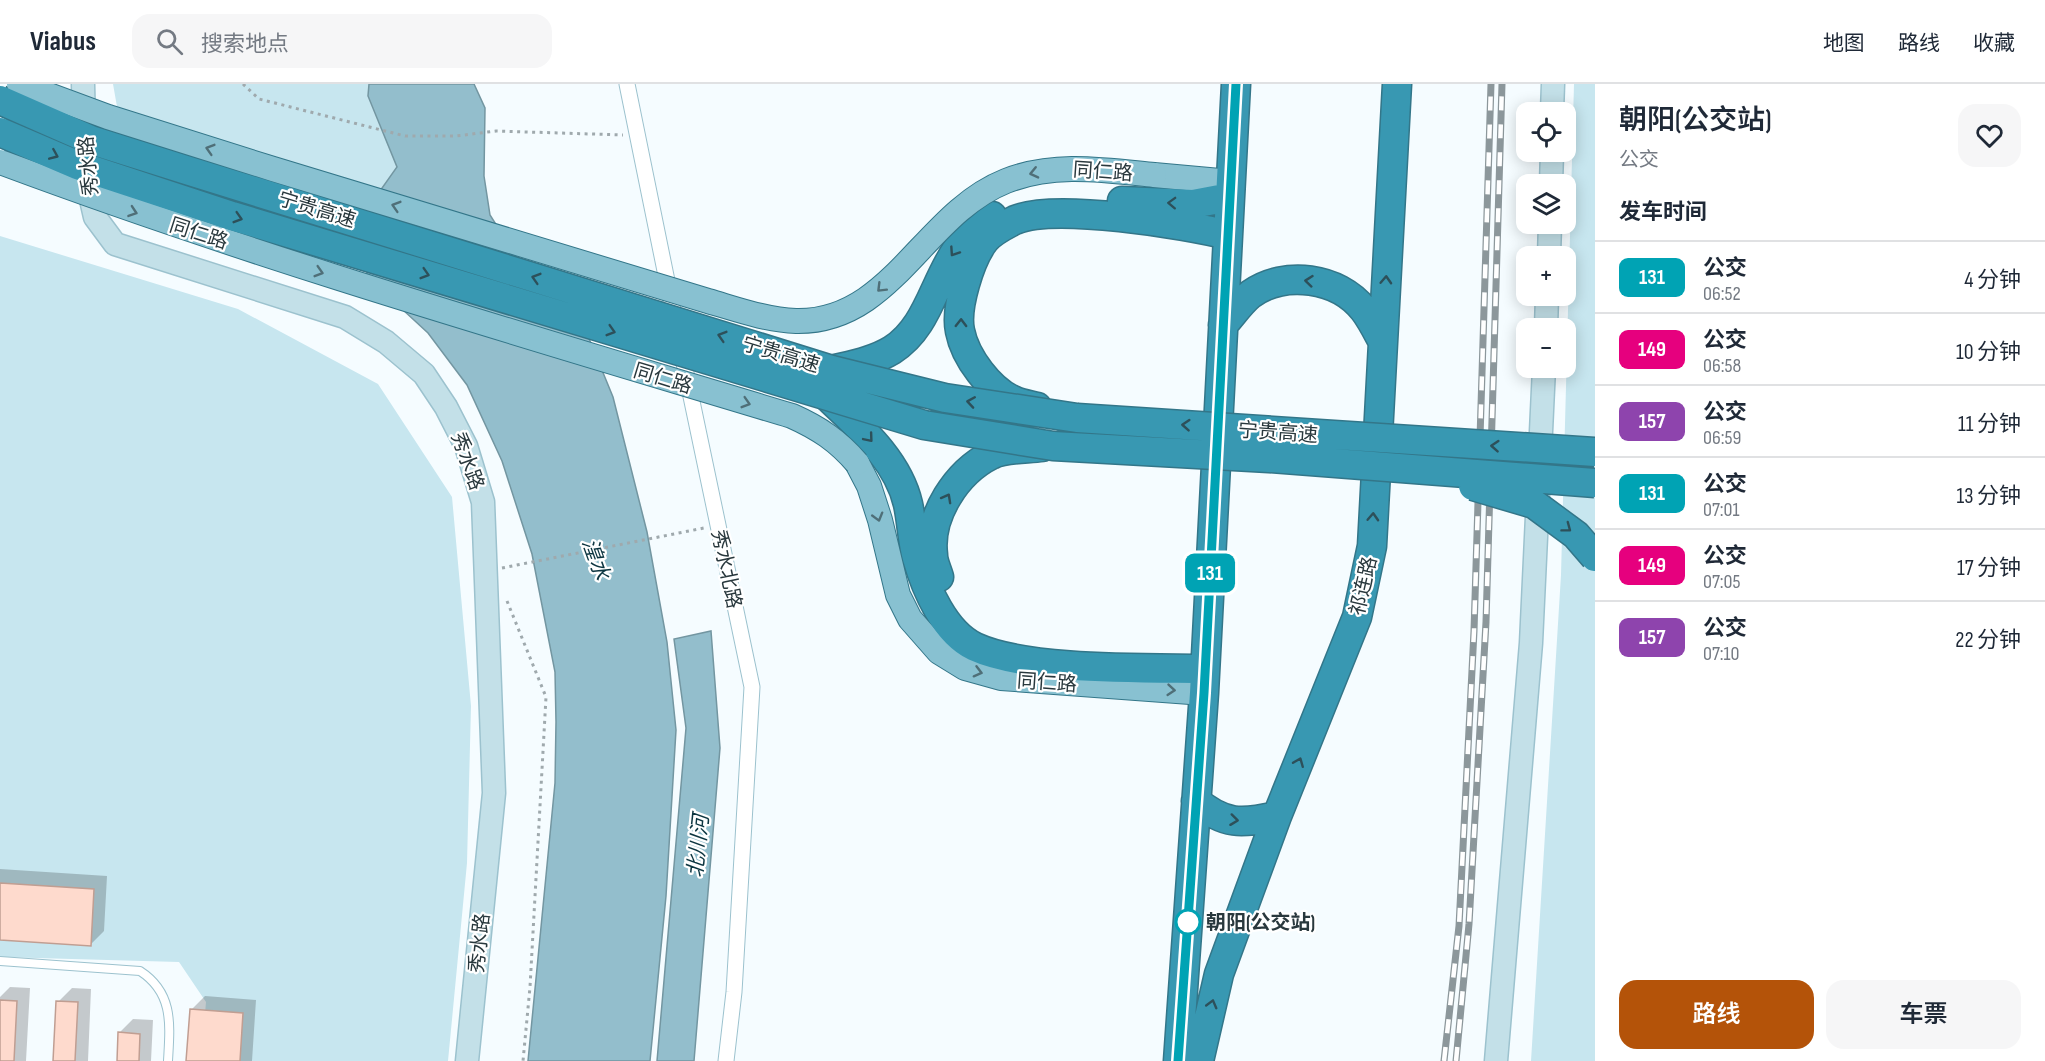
<!DOCTYPE html>
<html lang="zh">
<head>
<meta charset="utf-8">
<style>
	body { margin:0; font-family:"Sofia Sans Condensed","Noto Sans SC",sans-serif; background:#f6f6f7; color:#1f2937; height:100vh; display:flex; flex-direction:column; font-size:22px; white-space:nowrap }
	* { box-sizing:border-box; margin:0 }
	p { font-size:20px; color:#747a83 }
	.icon { flex:none; width:33px; height:33px; fill:none; stroke:currentColor; stroke-width:2; stroke-linecap:round; stroke-linejoin:round }
	.map { position:relative; flex:1; overflow:hidden }
	.panel { display:flex; flex-direction:column; background:#fff; width:450px }
	.panel>* { flex:none }
	.badge { padding:0 12px; border-radius:9px; font-size:21px; line-height:39px }
	.buttons { position:absolute; left:1516px; top:18px; display:grid; gap:12px }
	.buttons a { display:grid; place-items:center; width:60px; height:60px; border-radius:12px; background:#fff; box-shadow:0 3px 15px #0003; font-size:30px }
	.map>.badge { position:absolute; translate:-50% -50%; box-shadow:0 0 0 3px #fff }
	h2 { padding:0 24px; font-size:22px; line-height:54px }
	.round { display:grid; place-items:center; flex:none; width:63px; height:63px; border-radius:18px; background:#f6f6f7 }
	.head { display:flex; align-items:center; justify-content:space-between; height:102px; padding:0 24px }
	h1 { font-size:28px; font-weight:600; line-height:45px }
	.primary-button { display:flex; gap:12px; margin-top:auto; padding:12px 24px }
	.primary-button a { flex:1; height:69px; border-radius:18px; background:#b45309; color:#fff; font-size:24px; font-weight:600; line-height:69px; text-align:center }
	.primary-button a+a { background:#f6f6f7; color:#1f2937 }
	ul { padding:0; list-style:none }
	li { display:flex; align-items:center; gap:18px; height:72px; padding:0 24px; border-top:2px solid #e0e1e3 }
	li div { flex:1 }
	li b { display:block; font-size:22px }
	li em { font-style:normal }
	li .badge { min-width:66px; font-weight:700; text-align:center }
	header { display:flex; align-items:center; gap:36px; box-sizing:border-box; height:84px; padding:0 30px; background:#fff; border-bottom:2px solid #e0e1e3 }
	header strong { font-size:28px }
	nav { display:flex; gap:33px; margin-inline-start:auto; font-size:21px }
	.search { width:420px; height:54px; background:#f6f6f7; display:flex; align-items:center; gap:15px; box-sizing:border-box; padding:0 21px; border-radius:18px; color:#747a83; font-size:22px }
	main { display:flex; flex:1; min-height:0 }
	.map>svg:first-child { display:block }
	.green { fill:#c7e6ef }
	.water { fill:#93becc; stroke:#7396a1; stroke-width:1.5 }
	.shadow { fill:#0003 }
	.building { fill:#fedacd; stroke:#c09e92; stroke-width:1.5 }
	.lines { fill:none; stroke-linecap:round; stroke-linejoin:round }
	.lane-casing { stroke:#9cc2ce; stroke-width:10 }
	.street-casing { stroke:#9cc2ce; stroke-width:17 }
	.secondary-casing { stroke:#9cc2ce; stroke-width:25 }
	.primary-casing { stroke:#337689; stroke-width:26 }
	.highway-casing { stroke:#337689; stroke-width:31 }
	.path { stroke:#9fa9ad; stroke-width:3; stroke-dasharray:3 4.5; stroke-linecap:butt }
	.lane { stroke:#fff; stroke-width:8 }
	.street { stroke:#fff; stroke-width:15 }
	.secondary { stroke:#c3e0e8; stroke-width:22 }
	.primary { stroke:#88c1d1; stroke-width:24 }
	.highway { stroke:#3898b2; stroke-width:28 }
	.rail-casing { stroke:#8c979b; stroke-width:7 }
	.rail { stroke:#fff; stroke-width:4.5; stroke-dasharray:14; stroke-linecap:butt }
	.primary-bridge-casing { stroke:#337689; stroke-width:26; stroke-linecap:butt }
	.highway-bridge-casing { stroke:#337689; stroke-width:31; stroke-linecap:butt }
	.primary-bridge { stroke:#88c1d1; stroke-width:24 }
	.highway-bridge { stroke:#3898b2; stroke-width:28 }
	.oneway { stroke:#4f6f78 }
	.oneway2 { stroke:#2d505a }
	.line-casing { stroke:#fff; stroke-width:14 }
	.line { stroke:#00a3b4; stroke-width:9 }
	.stop-dot { fill:#fff; stroke:#00a3b4; stroke-width:3 }
	.labels { text-anchor:middle; stroke-width:4.5; stroke-linejoin:round; paint-order:stroke }
	.street-label { font-size:20px; fill:#29383d; stroke:#fff }
	.stop-label { font-size:20px; font-weight:bold; fill:#29383d; stroke:#fff; text-anchor:start }
	.water-label { font-size:21px; font-style:italic; fill:#0c3540; stroke:#fff }
</style>
</head>
<body>
<header>
<strong>Viabus</strong>
<div class="search"><svg class="icon" aria-label="search" viewBox="0 0 24 24"><circle cx="10" cy="10" r="6"/><path d="M15 15l6 6"/></svg>搜索地点</div>
<nav><a>地图</a><a>路线</a><a>收藏</a></nav>
</header>
<main>
<div class="map">
<svg width="1595" height="977" viewBox="0 0 1595 977">
	<rect width="100%" height="100%" fill="#f5fcff"/>
	<!-- green -->
	<path class="green" d="M 113,0 L 369,0 L 368,12 L 397,83 L 375,114 L 373,130 L 122,51 Z
		M 1574,0 L 1595,0 L 1595,977 L 1531,977 L 1561,491 Z
		M 0,152 L 238,225 L 378,300 L 452,413 L 471,622 L 467,779 L 448,977 L 201,977 L 206,918 L 179,878 L 0,873 Z"/>
	<!-- water -->
	<path class="water" d="M 369,0 L 474,0 L 485,24 L 484,92 L 490,131 L 516,172 L 572,222 L 581,235 L 613,313 L 647,448 L 667,558 L 676,646 L 666,812 L 650,977 L 528,977 L 555,699 L 556,638 L 555,588 L 532,470 L 502,377 L 467,301 L 428,249 L 402,225 L 366,199 L 375,114 L 397,83 L 368,12 Z
		M 711,547 L 720,664 L 694,977 L 657,977 L 686,644 L 674,555 Z"/>
	<!-- shadow -->
	<path class="shadow" d="M 0,785 L 107,792 L 104,847 L 90,861 L 0,855 Z
		M 10,903 L 30,904 L 26,977 L 0,977 L 0,913 Z
		M 72,904 L 91,905 L 88,977 L 55,977 L 58,918 Z
		M 205,912 L 256,916 L 252,977 L 188,977 L 191,926 Z
		M 133,935 L 153,936 L 151,977 L 118,977 L 119,949 Z"/>
	<!-- building -->
	<path class="building" d="M 0,799 L 94,805 L 91,862 L 0,856 Z
		M 0,916 L 17,917 L 14,977 L 0,977 Z
		M 56,917 L 78,918 L 75,977 L 53,977 Z
		M 190,925 L 243,929 L 240,977 L 186,977 Z
		M 118,948 L 140,950 L 139,977 L 117,977 Z"/>
	<g class="lines">
		<defs>
			<path id="lane" d="M 0,877 L 140,887 C 174,909 170,941 168,977"/>
			<path id="street" d="M 627,0 L 676,241
				M 681,265 L 752,603 L 734,908 L 726,977"/>
			<path id="secondary" d="M 83,0 L 84,40
				M 1552,28 L 1553,0
				M 86,94 L 95,133 L 115,160 L 345,233 L 386,258 L 424,290 L 446,323 L 466,362 L 483,418 L 494,709 L 467,977
				M 1551,100 L 1552,68
				M 1549,172 L 1550,140
				M 1546,244 L 1547,212
				M 1496,977 L 1531,559 L 1544,284"/>
			<path id="primary" d="M 1154,91 L 1231,98
				M 857,379 L 869,402 L 880,436 L 898,511 L 910,535 L 939,568 L 965,584 L 1001,594 L 1204,609"/>
			<path id="highway" d="M 1122,117 L 1193,120 L 1230,113
				M 1223,241 C 1232,231 1241,218 1251,210 C 1285,186 1338,193 1364,226 C 1371,235 1377,247 1383,258
				M 832,286 C 852,281 874,277 892,266 C 940,236 934,165 992,132
				M 828,313 C 859,343 898,376 908,420 C 912,438 912,457 917,474 C 926,505 944,548 975,563 C 1027,587 1146,584 1205,585
				M 1037,323 C 1030,321 1022,320 1015,317 C 990,307 965,273 960,247 C 955,224 970,175 985,156 C 991,149 1007,140 1015,136 C 1054,119 1185,140 1228,151
				M 939,493 C 937,486 933,478 933,471 C 928,431 957,388 991,371 C 1004,364 1027,365 1042,363
				M 1196,717 C 1224,741 1242,740 1277,732
				M 1178,977 L 1204,609 L 1236,0
				M 1199,977 L 1219,890 L 1277,732 L 1357,533 L 1372,462 L 1397,0"/>
		</defs>
		<!-- lane casing -->
		<use href="#lane" class="lane-casing"/>
		<!-- street casing -->
		<use href="#street" class="street-casing"/>
		<!-- secondary casing -->
		<use href="#secondary" class="secondary-casing"/>
		<!-- primary casing -->
		<use href="#primary" class="primary-casing"/>
		<!-- highway casing -->
		<use href="#highway" class="highway-casing"/>
		<!-- path -->
		<path class="path" d="M 243,0 L 259,15 L 405,52 L 456,52 L 496,47 L 623,51
			M 502,484 L 704,444
			M 507,517 L 546,613 L 530,903 L 523,977"/>
		<!-- lane -->
		<use href="#lane" class="lane"/>
		<!-- street -->
		<use href="#street" class="street"/>
		<!-- secondary -->
		<use href="#secondary" class="secondary"/>
		<!-- primary -->
		<use href="#primary" class="primary"/>
		<!-- highway -->
		<use href="#highway" class="highway"/>
		<defs>
			<path id="rail" d="M 1444,977 L 1459,842 L 1474,547 L 1491,0
				M 1456,977 L 1469,840 L 1486,538 L 1502,0"/>
		</defs>
		<!-- rail casing -->
		<use href="#rail" class="rail-casing"/>
		<!-- rail -->
		<use href="#rail" class="rail"/>
		<defs>
			<path id="primary-bridge" d="M 19,0 L 108,33 L 273,85 L 708,217 C 736,225 766,236 796,237 C 892,239 923,130 1006,97 C 1054,78 1104,86 1154,91
				M 0,78 C 260,175 527,252 792,332 C 819,344 838,357 857,379"/>
			<path id="highway-bridge" d="M 0,16 L 91,56 L 183,85 L 832,286 L 945,314 L 1077,334 L 1595,368
				M 0,48 L 77,81 L 232,132 L 924,341 L 1053,362 L 1269,374 L 1595,399
				M 1473,402 L 1534,420 L 1576,451 L 1595,473"/>
		</defs>
		<!-- primary-bridge casing -->
		<use href="#primary-bridge" class="primary-bridge-casing"/>
		<!-- highway-bridge casing -->
		<use href="#highway-bridge" class="highway-bridge-casing"/>
		<!-- primary-bridge -->
		<use href="#primary-bridge" class="primary-bridge"/>
		<!-- highway-bridge -->
		<use href="#highway-bridge" class="highway-bridge"/>
	</g>
	<!-- one-way arrows -->
	<defs><path id="oneway-chevron" d="M-2-3.5L2.5 0L-2 3.5" fill="none" stroke-width="1.6" stroke-linecap="round" stroke-linejoin="round" transform="scale(1.5)"/></defs>
	<g class="oneway">
		<use href="#oneway-chevron" transform="translate(210 65) rotate(-163)"/>
		<use href="#oneway-chevron" transform="translate(1034 89) rotate(167)"/>
		<use href="#oneway-chevron" transform="translate(396 122) rotate(-163)"/>
		<use href="#oneway-chevron" transform="translate(133 128) rotate(19)"/>
		<use href="#oneway-chevron" transform="translate(319 188) rotate(17)"/>
		<use href="#oneway-chevron" transform="translate(881 204) rotate(135)"/>
		<use href="#oneway-chevron" transform="translate(746 319) rotate(17)"/>
		<use href="#oneway-chevron" transform="translate(878 433) rotate(74)"/>
		<use href="#oneway-chevron" transform="translate(978 588) rotate(15)"/>
		<use href="#oneway-chevron" transform="translate(1171 606) rotate(5)"/>
	</g>
	<g class="oneway2">
		<use href="#oneway-chevron" transform="translate(54 71) rotate(23)"/>
		<use href="#oneway-chevron" transform="translate(1172 119) rotate(-178)"/>
		<use href="#oneway-chevron" transform="translate(238 134) rotate(17)"/>
		<use href="#oneway-chevron" transform="translate(954 168) rotate(124)"/>
		<use href="#oneway-chevron" transform="translate(425 190) rotate(17)"/>
		<use href="#oneway-chevron" transform="translate(536 194) rotate(-163)"/>
		<use href="#oneway-chevron" transform="translate(1386 196) rotate(-87)"/>
		<use href="#oneway-chevron" transform="translate(1309 197) rotate(-174)"/>
		<use href="#oneway-chevron" transform="translate(961 239) rotate(-89)"/>
		<use href="#oneway-chevron" transform="translate(611 247) rotate(17)"/>
		<use href="#oneway-chevron" transform="translate(722 252) rotate(-163)"/>
		<use href="#oneway-chevron" transform="translate(971 318) rotate(-171)"/>
		<use href="#oneway-chevron" transform="translate(1186 341) rotate(-176)"/>
		<use href="#oneway-chevron" transform="translate(869 354) rotate(50)"/>
		<use href="#oneway-chevron" transform="translate(1495 362) rotate(-176)"/>
		<use href="#oneway-chevron" transform="translate(947 414) rotate(-61)"/>
		<use href="#oneway-chevron" transform="translate(1373 433) rotate(-87)"/>
		<use href="#oneway-chevron" transform="translate(1567 444) rotate(37)"/>
		<use href="#oneway-chevron" transform="translate(1299 678) rotate(-68)"/>
		<use href="#oneway-chevron" transform="translate(1234 736) rotate(7)"/>
		<use href="#oneway-chevron" transform="translate(1212 920) rotate(-75)"/>
	</g>
	<g class="lines">
		<defs>
			<path id="line" d="M 1178,977 L 1204,609 L 1236,0"/>
		</defs>
		<!-- line casing -->
		<use href="#line" class="line-casing"/>
		<!-- line -->
		<use href="#line" class="line"/>
	</g>
	<!-- markers -->
	<circle class="stop-dot" cx="1188" cy="838" r="12"/>
	<g class="labels">
		<!-- street labels -->
		<g class="street-label">
			<text transform="translate(88 82) rotate(-95)" y="7">秀水路</text>
			<text transform="translate(1103 87) rotate(4)" y="7">同仁路</text>
			<text transform="translate(317 125) rotate(17)" y="7">宁贵高速</text>
			<text transform="translate(199 149) rotate(18)" y="7">同仁路</text>
			<text transform="translate(781 270) rotate(17)" y="7">宁贵高速</text>
			<text transform="translate(663 294) rotate(17)" y="7">同仁路</text>
			<text transform="translate(1278 348) rotate(4)" y="7">宁贵高速</text>
			<text transform="translate(468 377) rotate(70)" y="7">秀水路</text>
			<text transform="translate(727 485) rotate(78)" y="7">秀水北路</text>
			<text transform="translate(1363 502) rotate(-77)" y="7">祁连路</text>
			<text transform="translate(1047 598) rotate(4)" y="7">同仁路</text>
			<text transform="translate(479 859) rotate(-84)" y="7">秀水路</text>
		</g>
		<!-- stop labels -->
		<g class="stop-label">
			<text x="1206" y="845">朝阳(公交站)</text>
		</g>
		<!-- water labels -->
		<g class="water-label">
			<text transform="translate(596 475) rotate(70)" y="7">湟水</text>
			<text transform="translate(698 762) rotate(-84)" y="7">北川河</text>
		</g>
	</g>
</svg>
<div class="buttons">
<a><svg class="icon" aria-label="locate" viewBox="0 0 24 24"><circle cx="12" cy="12" r="6"/><path d="M12 2v4M12 18v4M2 12h4M18 12h4"/></svg></a>
<a><svg class="icon" aria-label="layers" viewBox="0 0 24 24"><path d="M12 4l9 5-9 5-9-5zM3 14l9 5 9-5"/></svg></a>
<a>+</a>
<a>−</a>
</div>
<b class="badge" style="left:1210px;top:489px;background:#00a3b4;color:#fff">131</b>
</div>
<section class="panel">
<div class="head"><div><h1>朝阳(公交站)</h1><p>公交</p></div><a class="round"><svg class="icon" aria-label="heart" viewBox="0 0 24 24"><path d="M12 20l-8-8c-3-5 5-10 8-4 3-6 11-1 8 4z"/></svg></a></div>
<h2>发车时间</h2>
<ul>
<li><span class="badge" style="background:#00a3b4;color:#fff">131</span><div><b>公交</b><p>06:52</p></div><em>4 分钟</em></li>
<li><span class="badge" style="background:#e6007e;color:#fff">149</span><div><b>公交</b><p>06:58</p></div><em>10 分钟</em></li>
<li><span class="badge" style="background:#8e44ad;color:#fff">157</span><div><b>公交</b><p>06:59</p></div><em>11 分钟</em></li>
<li><span class="badge" style="background:#00a3b4;color:#fff">131</span><div><b>公交</b><p>07:01</p></div><em>13 分钟</em></li>
<li><span class="badge" style="background:#e6007e;color:#fff">149</span><div><b>公交</b><p>07:05</p></div><em>17 分钟</em></li>
<li><span class="badge" style="background:#8e44ad;color:#fff">157</span><div><b>公交</b><p>07:10</p></div><em>22 分钟</em></li>
</ul>
<div class="primary-button"><a>路线</a><a>车票</a></div>
</section>
</main>
</body>
</html>
